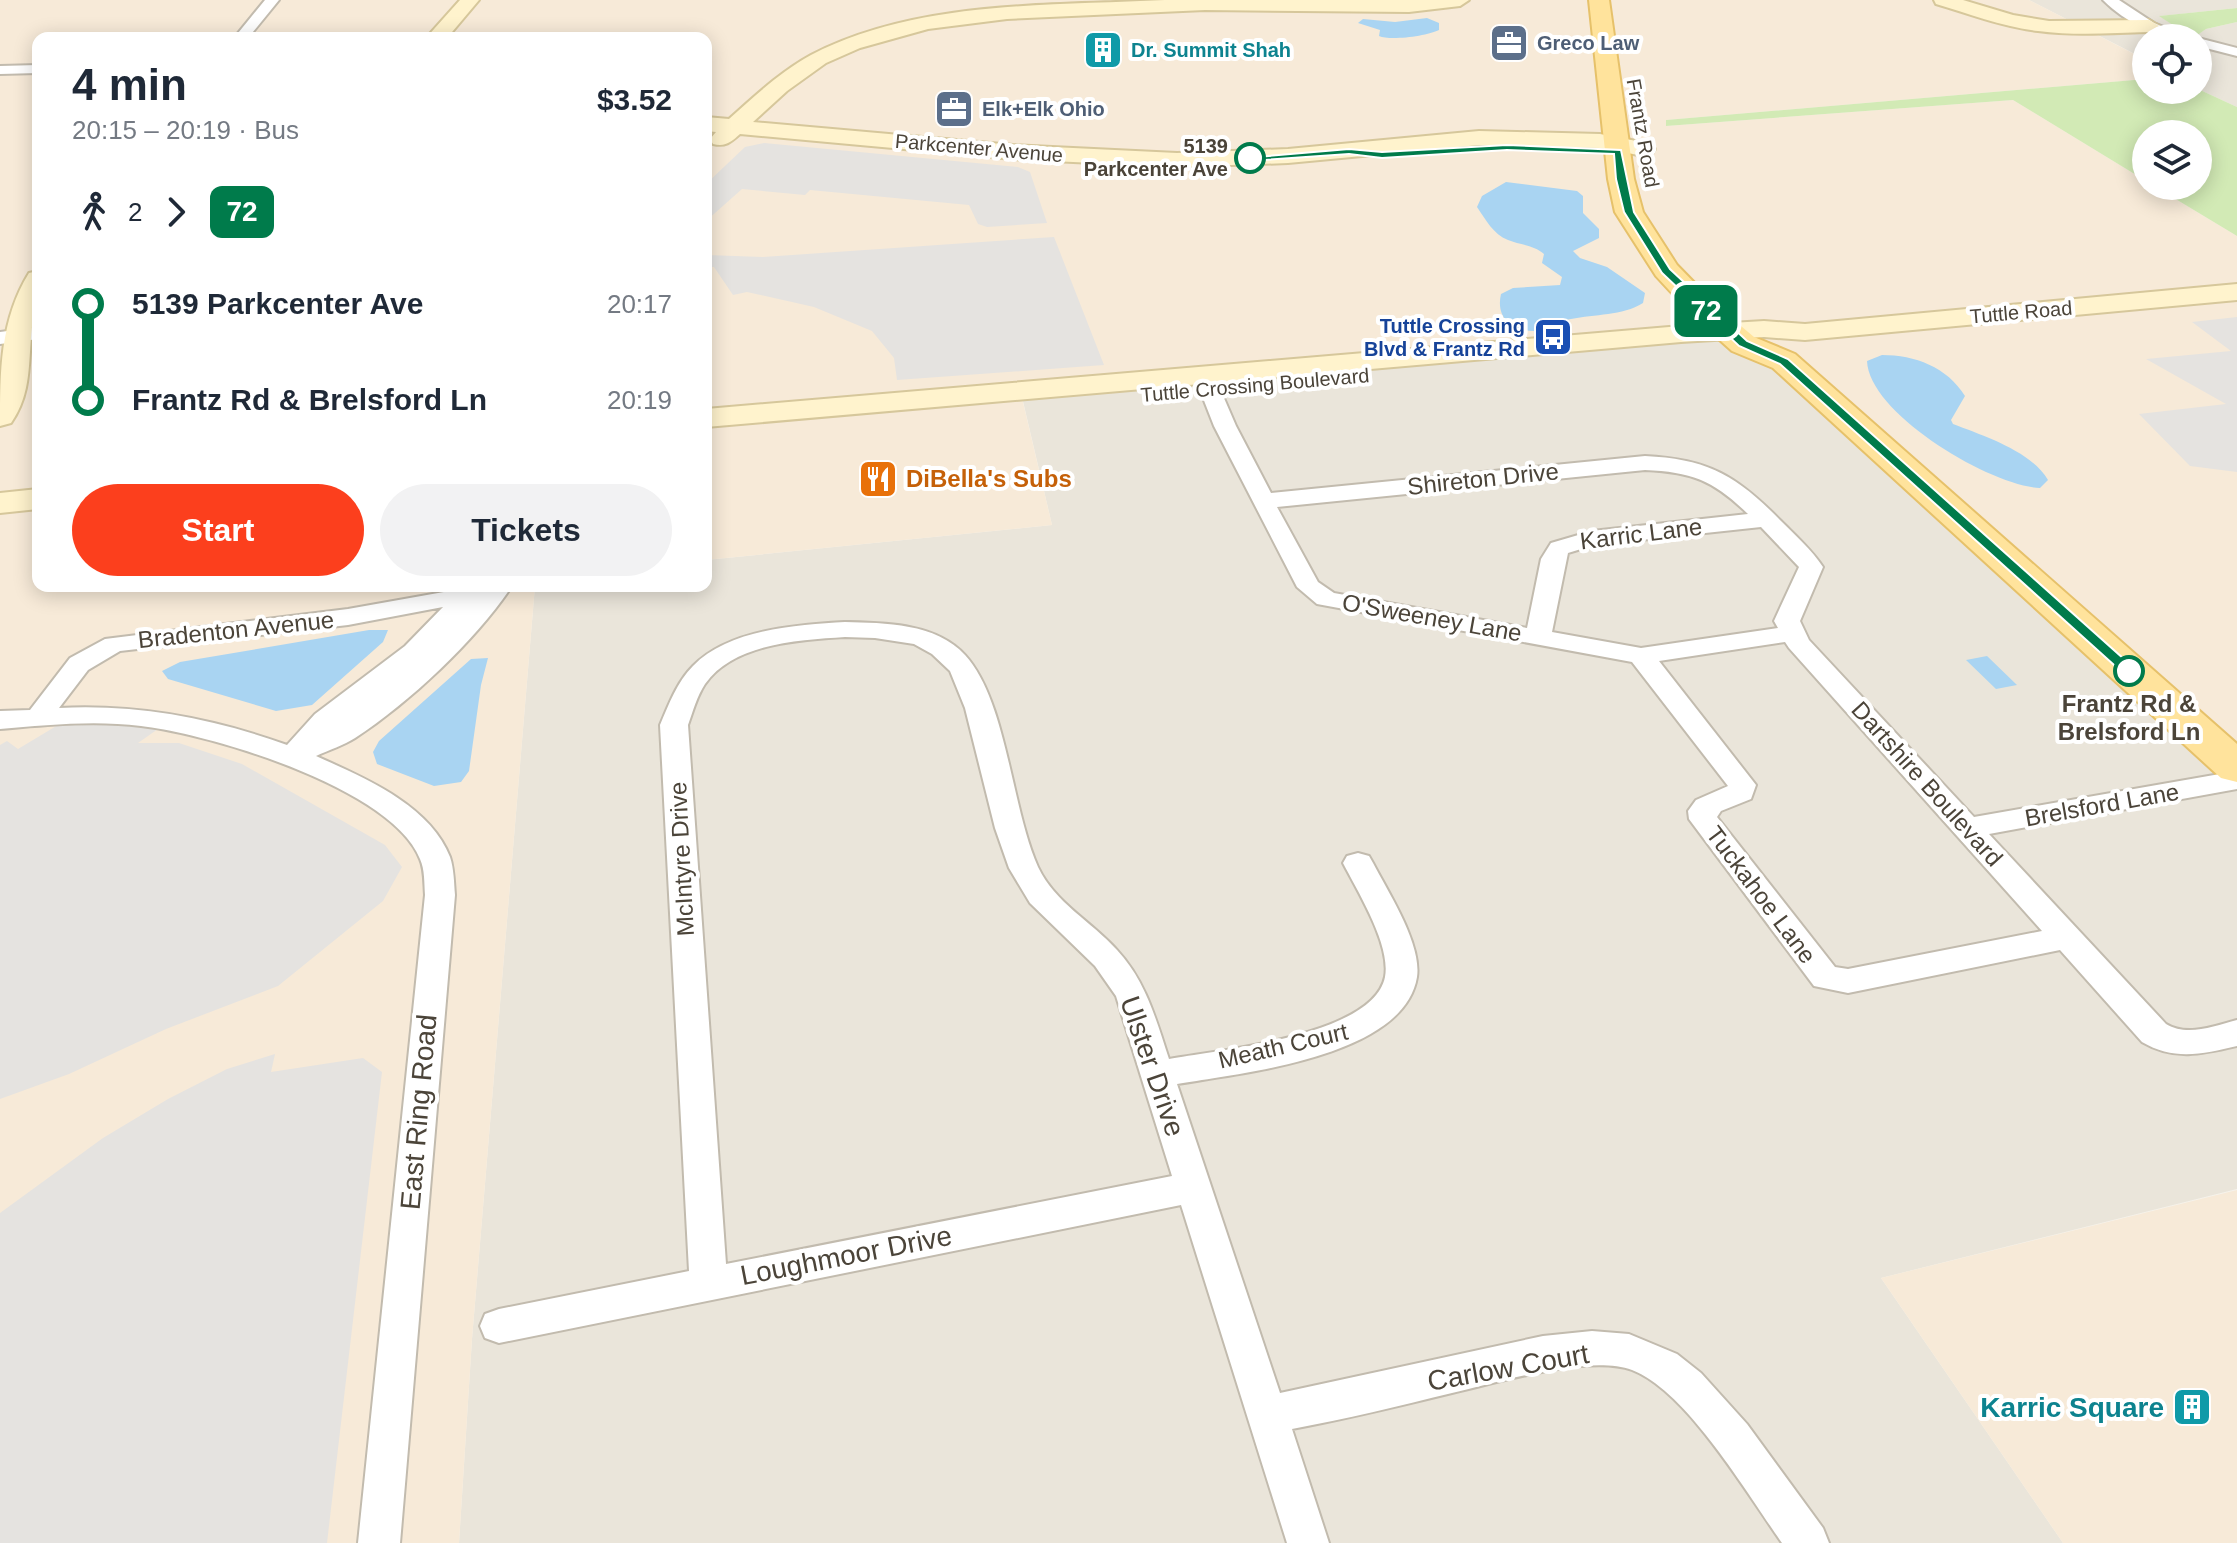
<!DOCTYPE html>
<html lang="en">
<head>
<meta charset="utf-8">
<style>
	body { margin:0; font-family:Helvetica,sans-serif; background:#f2f2f3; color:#1f2937; height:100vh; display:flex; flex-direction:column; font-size:30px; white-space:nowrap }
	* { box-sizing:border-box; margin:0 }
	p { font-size:26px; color:#747a83 }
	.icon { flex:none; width:44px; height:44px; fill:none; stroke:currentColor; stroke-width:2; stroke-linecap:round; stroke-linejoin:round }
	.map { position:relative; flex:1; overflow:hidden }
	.drawer { position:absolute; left:32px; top:32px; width:680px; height:560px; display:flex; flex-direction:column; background:#fff; border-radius:16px; box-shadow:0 4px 20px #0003 }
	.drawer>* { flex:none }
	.badge { padding:0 16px; border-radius:12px; font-size:28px; line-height:52px }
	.tools { position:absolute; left:2132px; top:24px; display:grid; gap:16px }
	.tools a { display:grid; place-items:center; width:80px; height:80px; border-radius:50%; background:#fff; box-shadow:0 4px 20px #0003; font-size:40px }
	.map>.badge { position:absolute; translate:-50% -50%; box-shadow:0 0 0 4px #fff }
	.legs { display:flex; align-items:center; gap:12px; height:88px; padding:0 40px; font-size:26px }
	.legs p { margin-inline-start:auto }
	.headline { display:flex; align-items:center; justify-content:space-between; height:136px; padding:0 40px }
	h1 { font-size:44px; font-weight:700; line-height:60px }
	.button { display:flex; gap:16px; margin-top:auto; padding:16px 40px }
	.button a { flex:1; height:92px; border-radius:48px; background:#fc3f1d; color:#fff; font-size:32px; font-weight:700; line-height:92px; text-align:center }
	.button a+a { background:#f2f2f3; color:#1f2937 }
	ul { padding:0 40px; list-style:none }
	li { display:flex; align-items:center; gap:28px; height:96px; font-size:30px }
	li i { display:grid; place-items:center; width:12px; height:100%; margin:0 10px; background:currentColor }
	li i::after { content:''; width:20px; height:20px; margin:-10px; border:6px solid; border-radius:50%; background:#fff }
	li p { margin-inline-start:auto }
	li:first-child i { background:linear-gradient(#0000 50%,currentColor 0) }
	li:last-child i { background:linear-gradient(currentColor 50%,#0000 0) }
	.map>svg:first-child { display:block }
	.residential { fill:#eae5da }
	.commercial { fill:#f7ead8 }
	.green { fill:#d2eab5 }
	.parking { fill:#e5e3e0 }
	.water { fill:#a9d4f2 }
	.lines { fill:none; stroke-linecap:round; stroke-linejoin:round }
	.street-casing { stroke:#c2bbae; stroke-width:4 }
	.secondary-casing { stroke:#d6c79b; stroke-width:4 }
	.primary-casing { stroke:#e6c16a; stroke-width:4 }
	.street { fill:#fff; fill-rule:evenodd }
	.secondary { fill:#fff3cd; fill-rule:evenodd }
	.primary { fill:#ffe39c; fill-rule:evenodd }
	.line-1 { fill:#007b4b; stroke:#fff; stroke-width:2 }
	.stop-1-dot { fill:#fff; stroke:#007b4b; stroke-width:4 }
	.labels { text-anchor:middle; stroke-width:8; stroke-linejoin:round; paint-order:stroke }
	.far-service-label { font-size:20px; font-weight:bold; fill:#4e5e75; stroke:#fff; text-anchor:start }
	.far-culture-label { font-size:20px; font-weight:bold; fill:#0d838f; stroke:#fff; text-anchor:start }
	.far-street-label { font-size:20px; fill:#4b4439; stroke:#fff }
	.far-stop-label { font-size:20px; font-weight:bold; fill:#4b4439; stroke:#fff; text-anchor:end }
	.far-transit-label { font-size:20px; font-weight:bold; fill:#164399; stroke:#fff; text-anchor:end }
	.food-label { font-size:24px; font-weight:bold; fill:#c56008; stroke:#fff; text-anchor:start }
	.street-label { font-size:24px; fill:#4b4439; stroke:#fff }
	.stop-label { font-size:24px; font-weight:bold; fill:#4b4439; stroke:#fff }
	.near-street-label { font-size:28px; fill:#4b4439; stroke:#fff }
	.near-culture-label { font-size:28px; font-weight:bold; fill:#0d838f; stroke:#fff; text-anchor:end }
</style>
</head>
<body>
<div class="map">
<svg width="2237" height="1543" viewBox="0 0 2237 1543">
	<rect width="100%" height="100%" fill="#f6f3ec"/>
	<!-- residential -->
	<path class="residential" d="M 2029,0 L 2237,0 L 2237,8 L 2160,16 L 2179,29 L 2169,38 L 2146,38 L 2146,52 L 2133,53 Z
		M 2237,22 L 2237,107 L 2198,89 L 2198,38 L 2192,38 L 2206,29 Z
		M 1749,335 L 2237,779 L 2237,1189 L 1881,1278 L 2063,1543 L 459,1543 L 472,1339 L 535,586 L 706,586 L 706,560 L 1052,525 L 1022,397 Z"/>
	<!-- commercial -->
	<path class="commercial" d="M 0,0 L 2029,0 L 2146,60 L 2146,79 L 1666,120 L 1666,126 L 2013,100 L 2146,181 L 2146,186 L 2154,186 L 2237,236 L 2237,779 L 1749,335 L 1022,398 L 1052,525 L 706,560 L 706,38 L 38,38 L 38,586 L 535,586 L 472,1339 L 459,1543 L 0,1543 Z
		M 2237,1190 L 2237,1543 L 2063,1543 L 1881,1278 Z"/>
	<!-- green -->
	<path class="green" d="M 2237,8 L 2237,22 L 2206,29 L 2196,36 L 2179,29 L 2159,16 Z
		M 2146,79 L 2146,90 L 2198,89 L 2237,107 L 2237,236 L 2154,186 L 2198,186 L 2198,134 L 2146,134 L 2146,181 L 2013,100 L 1666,126 L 1666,120 Z"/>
	<!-- parking -->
	<path class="parking" d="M 764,143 L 1018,167 L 1030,172 L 1047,223 L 987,227 L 978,224 L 969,205 L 810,190 L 805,195 L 742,189 L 706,221 L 706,184 L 745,147 Z
		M 1054,237 L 1104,365 L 897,380 L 894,358 L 872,331 L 814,307 L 747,292 L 733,295 L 714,267 L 706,267 L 706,255 L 763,257 Z
		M 2237,317 L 2237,472 L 2190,466 L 2139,414 L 2226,404 L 2146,359 L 2231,351 L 2192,322 Z
		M 73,716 L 168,722 L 138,743 L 179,743 L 242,764 L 385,845 L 402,867 L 383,901 L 278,986 L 166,1029 L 69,1074 L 0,1099 L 0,745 L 7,741 L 18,749 Z
		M 275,1054 L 271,1072 L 363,1058 L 382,1072 L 327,1543 L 0,1543 L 0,1213 L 103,1138 L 168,1099 L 227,1069 Z"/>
	<!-- water -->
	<path class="water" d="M 1427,18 L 1439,23 L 1439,30 C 1427,36 1390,41 1379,36 L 1380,30 L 1358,23 L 1363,19 L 1395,22 Z
		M 1506,182 L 1577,191 L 1583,196 L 1583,213 L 1599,229 L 1599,238 L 1573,251 L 1580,258 L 1607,267 L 1645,293 L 1643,303 C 1622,316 1595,314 1571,319 C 1563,320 1556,326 1548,329 C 1522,336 1494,324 1501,294 L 1513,288 L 1560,285 L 1562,277 L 1542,263 L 1544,254 C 1534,245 1520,245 1508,240 C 1493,234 1486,220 1477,207 L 1482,196 Z
		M 1882,355 C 1915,355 1947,367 1965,396 L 1951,420 L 1953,424 C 1984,436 2031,451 2048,480 L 2040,488 C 1991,486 1869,414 1867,361 Z
		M 369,630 L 388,630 L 383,642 L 312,705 L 276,711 L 168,679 L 162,671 L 180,662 Z
		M 1987,656 L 2017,685 L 1996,689 L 1966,660 Z
		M 488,658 L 481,685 L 469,771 L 461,782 L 434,786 L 377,764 L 373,752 L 379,741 L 471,659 Z"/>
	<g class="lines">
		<defs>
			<path id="street" d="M 265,0 L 279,0 L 248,38 L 234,38 Z
				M 2103,0 L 2119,0 L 2154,23 L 2190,38 C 2158,38 2126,23 2103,0 Z
				M 2197,38 L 2198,38 L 2237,48 L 2237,56 L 2198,46 Z
				M 38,65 L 38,73 L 0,74 L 0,66 Z
				M 38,327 L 38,339 L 0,344 L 0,332 Z
				M 1204,369 L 1214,375 L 1236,426 L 1271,493 L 1645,456 C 1709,459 1737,476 1781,521 C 1796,536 1811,549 1823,567 L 1800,621 L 1809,640 L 1974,817 L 2237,771 L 2237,789 L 1989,834 L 2166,1024 C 2187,1037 2214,1026 2237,1020 L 2237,1046 C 2203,1054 2174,1061 2142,1042 L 2060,950 L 1848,993 L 1814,986 L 1689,819 L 1688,811 L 1696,800 L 1728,786 L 1632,662 L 1317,604 L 1297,587 L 1214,426 L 1194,375 ZM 1645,470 C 1693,472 1714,481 1748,514 L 1592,531 L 1551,543 L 1541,559 L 1527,628 L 1334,593 L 1318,582 L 1277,507 ZM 1761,527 L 1799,567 L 1774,621 L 1778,628 L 1641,648 L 1552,632 L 1568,553 L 1594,545 ZM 1785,642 L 1789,648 L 2042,931 L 1848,969 L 1835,967 L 1717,817 L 1721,811 L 1751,799 L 1756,785 L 1659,661 Z
				M 457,586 L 512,586 C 476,640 410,702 355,738 C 344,745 329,750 316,756 C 363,777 430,805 450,857 C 454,869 454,883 455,895 L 400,1543 L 358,1543 L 425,895 C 424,883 425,870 420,859 C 392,788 210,734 141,726 C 94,720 46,725 0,729 L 0,711 L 30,710 L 70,658 L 105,639 L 348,609 L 455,590 ZM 443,607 L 405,646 L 315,714 L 287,745 C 212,718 138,704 59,708 L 88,670 L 120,651 L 348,625 Z
				M 845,622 C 885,623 936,623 965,655 C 1007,701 1011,807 1038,867 C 1055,903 1091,921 1117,950 C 1146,981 1156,1020 1169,1059 C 1218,1050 1373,1036 1385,977 C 1391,945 1358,892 1343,863 L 1347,856 L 1358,853 L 1369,856 L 1373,863 C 1388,892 1422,944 1417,977 C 1404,1057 1242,1073 1177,1084 L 1280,1393 L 1543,1336 L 1592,1331 L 1629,1334 L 1677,1354 L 1701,1373 L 1747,1424 L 1823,1528 L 1829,1543 L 1782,1543 C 1748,1495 1687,1391 1632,1370 C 1588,1354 1497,1383 1452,1393 C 1399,1406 1346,1419 1292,1429 L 1329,1543 L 1287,1543 L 1181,1205 L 499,1343 L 485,1338 L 480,1326 L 485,1314 L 499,1309 L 689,1271 L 660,725 C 669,704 677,682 693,666 C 729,629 797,625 845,622 ZM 845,637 L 875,638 L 914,644 L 932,654 L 950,671 L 965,708 L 995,828 L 1009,868 L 1030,903 L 1095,966 L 1116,996 L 1172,1176 L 726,1264 L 688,725 C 693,711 697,696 705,684 C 734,643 800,640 845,637 Z"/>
			<path id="secondary" d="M 460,0 L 479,0 L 447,38 L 426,38 Z
				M 1165,0 L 1469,0 L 1460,6 L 1409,12 L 1205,10 L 1007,19 L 928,29 L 860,48 L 826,63 L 787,91 L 753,122 L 1013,145 L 1177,153 L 1288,149 L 1479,131 L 1600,134 L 1652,144 L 1655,149 L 1652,154 L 1644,156 L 1600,148 L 1479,145 L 1288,163 L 1177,167 L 1013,159 L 740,134 C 731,142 726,147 713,144 L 710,139 L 716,132 L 706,131 L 706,117 L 729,119 C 755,96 780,72 811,55 C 917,0 1048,6 1165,0 Z
				M 1934,0 L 1963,0 L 2013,15 L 2049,21 L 2149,20 L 2159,26 L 2149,32 C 2112,33 2075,36 2038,31 C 2003,27 1970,14 1936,4 Z
				M 38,271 C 38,291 34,307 32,327 C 28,362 32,393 11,423 L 0,426 C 0,371 0,320 29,273 Z
				M 2237,284 L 2237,300 L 1805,340 L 1764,337 L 1681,342 L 706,427 L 706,409 L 1681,326 L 1764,321 L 1805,324 Z
				M 38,489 L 38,509 L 0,513 L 0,493 Z"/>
			<path id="primary" d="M 1589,0 L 1609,0 L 1634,179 L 1643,212 L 1677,265 L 1716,305 L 1754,337 L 1795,354 L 2237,744 L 2237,782 L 2221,778 L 1773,368 L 1732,351 L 1694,317 L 1656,276 L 1615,212 L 1608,179 Z"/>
		</defs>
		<!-- street casing -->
		<use href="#street" class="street-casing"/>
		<!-- secondary casing -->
		<use href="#secondary" class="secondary-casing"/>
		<!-- primary casing -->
		<use href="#primary" class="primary-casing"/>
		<!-- street -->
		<use href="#street" class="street"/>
		<!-- secondary -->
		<use href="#secondary" class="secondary"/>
		<!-- primary -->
		<use href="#primary" class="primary"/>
	</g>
	<!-- line-1 -->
	<path class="line-1" d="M 1507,145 L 1621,150 L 1634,212 L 1670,269 L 1747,341 L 1788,359 L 2134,668 L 2134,674 L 2124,674 L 1780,364 L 1739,346 L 1662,273 L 1624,212 L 1616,179 L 1614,154 L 1507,150 L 1382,158 L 1349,154 L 1250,161 L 1245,158 L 1349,149 L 1382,152 Z"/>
	<!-- icons -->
	<defs>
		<symbol id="office-square" viewBox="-11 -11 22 22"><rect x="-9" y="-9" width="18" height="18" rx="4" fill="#5c6f8a" stroke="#fff"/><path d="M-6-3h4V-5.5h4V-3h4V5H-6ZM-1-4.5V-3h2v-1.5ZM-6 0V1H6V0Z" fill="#fff"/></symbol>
		<symbol id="building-square" viewBox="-11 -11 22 22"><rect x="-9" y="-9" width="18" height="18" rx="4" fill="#0f9aa8" stroke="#fff"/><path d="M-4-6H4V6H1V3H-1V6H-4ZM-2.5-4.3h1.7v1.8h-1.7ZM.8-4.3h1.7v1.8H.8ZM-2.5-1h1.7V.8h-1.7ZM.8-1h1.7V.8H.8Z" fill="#fff"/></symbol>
		<symbol id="bus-square" viewBox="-11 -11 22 22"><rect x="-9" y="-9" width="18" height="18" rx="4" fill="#1a4fb4" stroke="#fff"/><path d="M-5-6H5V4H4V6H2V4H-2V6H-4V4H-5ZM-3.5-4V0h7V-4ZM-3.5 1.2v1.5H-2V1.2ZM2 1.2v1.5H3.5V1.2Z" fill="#fff"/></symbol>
		<symbol id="restaurant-square" viewBox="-11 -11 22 22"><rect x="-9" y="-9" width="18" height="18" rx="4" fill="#e8710a" stroke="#fff"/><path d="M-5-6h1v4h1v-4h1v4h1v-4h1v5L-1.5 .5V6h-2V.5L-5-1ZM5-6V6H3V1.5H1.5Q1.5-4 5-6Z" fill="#fff"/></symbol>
	</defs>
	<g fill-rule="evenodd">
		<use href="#office-square" x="1487" y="21" width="44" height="44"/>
		<use href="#building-square" x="1081" y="28" width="44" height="44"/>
		<use href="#office-square" x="932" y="87" width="44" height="44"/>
		<use href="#bus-square" x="1531" y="315" width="44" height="44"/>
		<use href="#restaurant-square" x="856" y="457" width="44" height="44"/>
		<use href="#building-square" x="2170" y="1385" width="44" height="44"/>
	</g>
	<!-- markers -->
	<g class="stop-1-dot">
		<circle cx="1250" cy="158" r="14"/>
		<circle cx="2129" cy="671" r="14"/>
	</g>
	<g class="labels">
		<!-- far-service labels -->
		<g class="far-service-label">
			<text x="1537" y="50">Greco Law</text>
			<text x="982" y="116">Elk+Elk Ohio</text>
		</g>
		<!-- far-culture labels -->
		<g class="far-culture-label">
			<text x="1131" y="57">Dr. Summit Shah</text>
		</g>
		<!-- far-street labels -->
		<g class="far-street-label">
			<text transform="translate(1643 133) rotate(80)" y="7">Frantz Road</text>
			<text transform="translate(979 148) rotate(5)" y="7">Parkcenter Avenue</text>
			<text transform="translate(2021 312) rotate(-5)" y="7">Tuttle Road</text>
			<text transform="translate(1255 385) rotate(-5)" y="7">Tuttle Crossing Boulevard</text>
		</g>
		<!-- far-stop labels -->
		<g class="far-stop-label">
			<text x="1228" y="153">5139<tspan x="1228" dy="23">Parkcenter Ave</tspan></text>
		</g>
		<!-- far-transit labels -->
		<g class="far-transit-label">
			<text x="1525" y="333">Tuttle Crossing<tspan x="1525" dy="23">Blvd &amp; Frantz Rd</tspan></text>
		</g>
		<!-- food labels -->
		<g class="food-label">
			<text x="906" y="487">DiBella's Subs</text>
		</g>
		<!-- street labels -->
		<g class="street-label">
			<text transform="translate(1483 479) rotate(-6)" y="8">Shireton Drive</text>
			<text transform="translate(1641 534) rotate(-7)" y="8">Karric Lane</text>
			<text transform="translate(1432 618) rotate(10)" y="8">O'Sweeney Lane</text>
			<text transform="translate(236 630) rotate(-6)" y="8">Bradenton Avenue</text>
			<text transform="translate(1927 784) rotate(48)" y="8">Dartshire Boulevard</text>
			<text transform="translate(2102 805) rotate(-10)" y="8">Brelsford Lane</text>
			<text transform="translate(682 859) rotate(-93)" y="8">McIntyre Drive</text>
			<text transform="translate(1761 895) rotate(53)" y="8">Tuckahoe Lane</text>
			<text transform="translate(1283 1046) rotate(-13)" y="8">Meath Court</text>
		</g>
		<!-- stop labels -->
		<g class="stop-label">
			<text x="2129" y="712">Frantz Rd &amp;<tspan x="2129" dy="28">Brelsford Ln</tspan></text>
		</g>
		<!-- near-street labels -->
		<g class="near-street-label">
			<text transform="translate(1153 1066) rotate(71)" y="10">Ulster Drive</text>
			<text transform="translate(418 1112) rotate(-85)" y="10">East Ring Road</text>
			<text transform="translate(846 1255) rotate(-11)" y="10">Loughmoor Drive</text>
			<text transform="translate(1508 1367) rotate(-10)" y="10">Carlow Court</text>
		</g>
		<!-- near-culture labels -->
		<g class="near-culture-label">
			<text x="2164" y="1417">Karric Square</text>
		</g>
	</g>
</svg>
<div class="tools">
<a><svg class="icon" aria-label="locate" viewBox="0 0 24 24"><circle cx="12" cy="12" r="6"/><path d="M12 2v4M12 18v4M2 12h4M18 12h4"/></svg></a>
<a><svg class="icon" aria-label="layers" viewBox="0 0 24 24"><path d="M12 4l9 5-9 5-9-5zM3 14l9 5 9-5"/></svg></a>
</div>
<b class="badge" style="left:1706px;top:311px;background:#007b4b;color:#fff">72</b>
<section class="drawer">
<div class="headline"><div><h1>4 min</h1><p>20:15 – 20:19 · Bus</p></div><b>$3.52</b></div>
<div class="legs"><svg class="icon" aria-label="walk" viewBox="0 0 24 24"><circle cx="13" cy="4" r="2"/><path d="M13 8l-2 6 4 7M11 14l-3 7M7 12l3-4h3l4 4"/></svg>2<svg class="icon" aria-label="forward" viewBox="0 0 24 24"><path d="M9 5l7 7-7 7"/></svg><b class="badge" style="background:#007b4b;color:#fff">72</b></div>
<ul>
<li><i style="color:#007b4b"></i><b>5139 Parkcenter Ave</b><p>20:17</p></li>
<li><i style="color:#007b4b"></i><b>Frantz Rd &amp; Brelsford Ln</b><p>20:19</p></li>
</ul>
<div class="button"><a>Start</a><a>Tickets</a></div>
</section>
</div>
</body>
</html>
